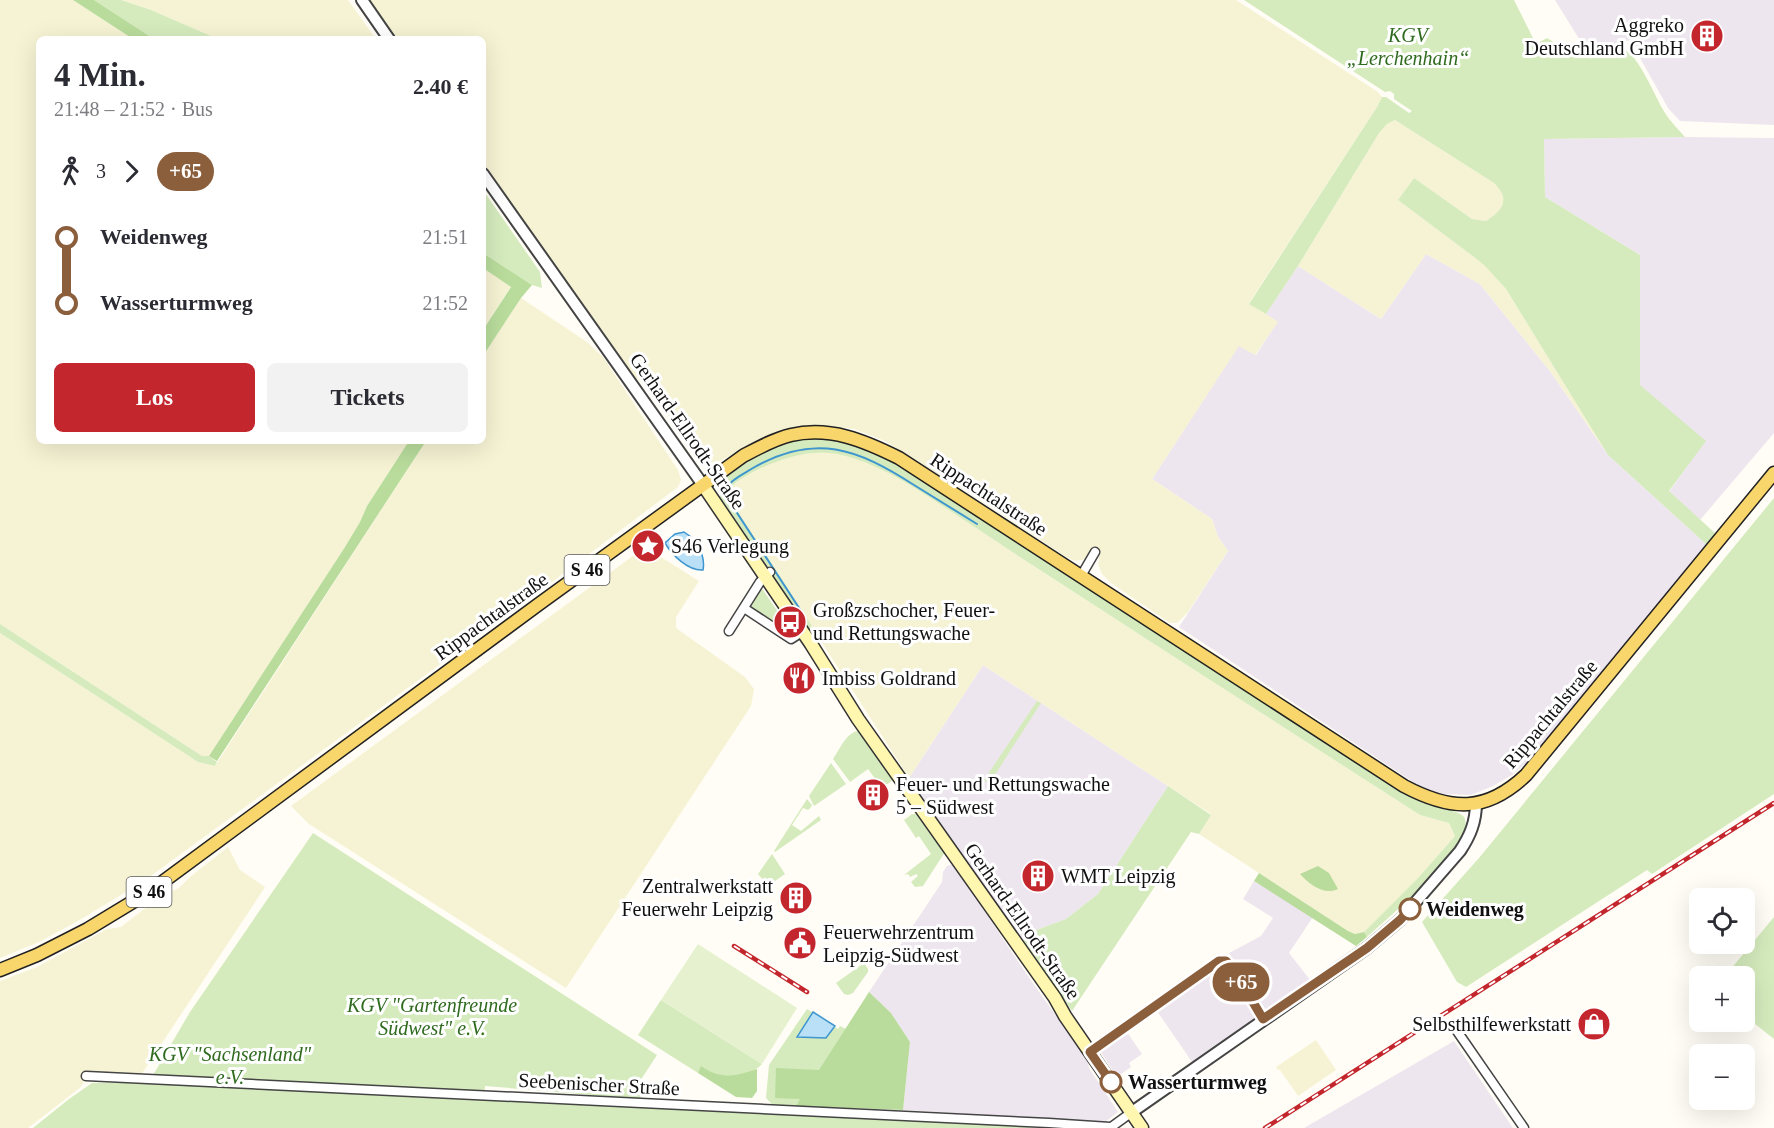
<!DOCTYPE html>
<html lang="de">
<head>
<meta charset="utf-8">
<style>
	body { margin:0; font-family:Georgia,serif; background:#f2f2f3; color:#2b2b33; height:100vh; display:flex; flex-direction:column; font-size:22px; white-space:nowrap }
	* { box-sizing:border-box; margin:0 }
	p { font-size:20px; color:#7c7c81 }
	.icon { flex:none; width:33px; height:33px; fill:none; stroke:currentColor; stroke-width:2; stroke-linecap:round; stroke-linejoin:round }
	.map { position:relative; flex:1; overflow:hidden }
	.sheet { position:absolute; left:36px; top:36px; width:450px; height:408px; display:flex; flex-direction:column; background:#fff; border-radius:9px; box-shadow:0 6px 24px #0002 }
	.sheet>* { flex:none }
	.badge { padding:0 12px; border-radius:20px; font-size:21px; line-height:39px }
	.buttons { position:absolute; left:1689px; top:888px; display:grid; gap:12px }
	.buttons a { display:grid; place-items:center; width:66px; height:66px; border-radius:9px; background:#fff; box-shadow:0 6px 24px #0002; font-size:30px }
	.map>.badge { position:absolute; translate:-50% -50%; box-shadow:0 0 0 3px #fff }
	.legs { display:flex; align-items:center; gap:9px; height:66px; padding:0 18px; font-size:20px }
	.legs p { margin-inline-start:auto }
	.headline { display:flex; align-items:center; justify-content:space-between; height:102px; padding:0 18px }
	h1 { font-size:33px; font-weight:700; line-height:45px }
	.button { display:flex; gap:12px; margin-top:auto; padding:12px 18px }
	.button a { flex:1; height:69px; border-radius:9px; background:#c4262e; color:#fff; font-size:24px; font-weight:700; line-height:69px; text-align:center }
	.button a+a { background:#f2f2f3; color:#2b2b33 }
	ul { padding:0 18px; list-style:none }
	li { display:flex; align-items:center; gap:21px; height:66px; font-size:22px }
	li i { display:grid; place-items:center; width:9px; height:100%; margin:0 8px; background:currentColor }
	li i::after { content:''; width:15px; height:15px; margin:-8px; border:4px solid; border-radius:50%; background:#fff }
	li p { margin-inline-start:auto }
	li:first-child i { background:linear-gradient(#0000 50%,currentColor 0) }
	li:last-child i { background:linear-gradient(currentColor 50%,#0000 0) }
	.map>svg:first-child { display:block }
	.industrial { fill:#eee6ef }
	.farmland { fill:#f6f3d4 }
	.green { fill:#d5ebbd }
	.forest { fill:#b9dc9c }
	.pitch { fill:#e6f2cf }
	.water { fill:#b9e0f7; stroke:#3f96cf; stroke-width:1.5 }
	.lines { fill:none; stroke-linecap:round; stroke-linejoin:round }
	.stream { stroke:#3f96cf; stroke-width:2 }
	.minor-casing { stroke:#444; stroke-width:11 }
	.tertiary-casing { stroke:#444; stroke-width:14 }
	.secondary-casing { stroke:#333; stroke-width:15 }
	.primary-casing { stroke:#222; stroke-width:15 }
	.minor { stroke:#fff; stroke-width:8 }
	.tertiary { stroke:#fff; stroke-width:10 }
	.secondary { stroke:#fff6b0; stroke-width:12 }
	.primary { stroke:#f9d66b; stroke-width:12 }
	.rail-casing { stroke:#c4262e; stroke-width:4.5 }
	.rail { stroke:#fff; stroke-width:2; stroke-dasharray:7; stroke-linecap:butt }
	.line-1-casing { stroke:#fff; stroke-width:14 }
	.line-1 { stroke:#8b5e3c; stroke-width:9 }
	.stop-1-dot { fill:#fff; stroke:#8b5e3c; stroke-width:3 }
	.labels { text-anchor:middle; stroke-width:6; stroke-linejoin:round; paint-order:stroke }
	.shield { fill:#fff; stroke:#585858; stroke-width:1.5 }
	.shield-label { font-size:18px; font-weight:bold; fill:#111 }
	.poi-label { font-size:20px; fill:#111; stroke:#fff; text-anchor:start }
	.park-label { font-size:20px; font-style:italic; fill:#2f6b1f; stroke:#fff }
	.street-label { font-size:20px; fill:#111; stroke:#fff }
	.stop-label { font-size:20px; font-weight:bold; fill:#111; stroke:#fff; text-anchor:start }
</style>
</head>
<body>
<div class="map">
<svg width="1774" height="1128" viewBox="0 0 1774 1128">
	<rect width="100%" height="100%" fill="#fffdf5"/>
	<!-- industrial -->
	<path class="industrial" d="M 1555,0 L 1774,0 L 1774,125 L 1680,121 L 1668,108 L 1630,40 L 1592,52 L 1586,50 Z
		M 1685,137 L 1774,138 L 1774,433 L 1700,520 L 1669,492 L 1705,441 L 1640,386 L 1640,255 L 1545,197 L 1544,139 Z
		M 1426,254 L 1480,284 L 1550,371 L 1608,455 L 1707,545 L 1537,754 L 1512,775 L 1493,786 L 1471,795 L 1443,794 L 1419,786 L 1179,627 L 1228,551 L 1218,537 L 1212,519 L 1152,479 L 1239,345 L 1256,355 L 1277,322 L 1266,314 L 1298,266 L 1381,319 Z
		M 983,665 L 1168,786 L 1098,894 L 1066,919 L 1031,932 L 1022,941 L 909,778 Z
		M 953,864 L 1019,963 L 1082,1053 L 1088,1062 L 1089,1068 L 1118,1112 L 1105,1122 L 903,1110 L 910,1042 L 891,1013 L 869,992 L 942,882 L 943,872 L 947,866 Z
		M 1254,881 L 1313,917 L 1289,953 L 1311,981 L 1264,1014 L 1229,953 L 1261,936 L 1273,918 L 1243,899 Z
		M 1224,965 L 1229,968 L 1257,1016 L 1192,1062 L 1157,1011 L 1220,966 Z
		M 1127,1032 L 1142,1054 L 1129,1063 L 1131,1067 L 1117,1077 L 1100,1051 Z
		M 1454,1041 L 1513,1128 L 1304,1128 Z"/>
	<!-- farmland -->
	<path class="farmland" d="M 0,0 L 73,0 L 133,39 L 39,39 L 39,441 L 409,441 L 367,506 L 360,522 L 345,547 L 209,756 L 202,756 L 0,624 Z
		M 121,0 L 348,0 L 376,39 L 218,39 L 151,10 Z
		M 369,0 L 1236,0 L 1378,92 L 1382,97 L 1377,107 L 1249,303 L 1278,322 L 1255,355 L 1239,346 L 1152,479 L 1212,519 L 1218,537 L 1228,551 L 1188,612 L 1177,623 L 1170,623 L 1111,583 L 1102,574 L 1098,564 L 1100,553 L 1093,548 L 1085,559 L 1076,561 L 1068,558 L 959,487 L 885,441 L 854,429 L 829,426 L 778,432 L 718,462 L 709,463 L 700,457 L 644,384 L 631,374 L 483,163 L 483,39 L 397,39 Z
		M 1395,120 L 1494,183 L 1502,191 L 1504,202 L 1497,214 L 1486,221 L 1472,219 L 1414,178 L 1398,200 L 1474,257 L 1485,266 L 1506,289 L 1608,455 L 1550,371 L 1480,284 L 1426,254 L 1381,319 L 1298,266 L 1379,133 L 1387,124 Z
		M 483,268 L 511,286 L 483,330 Z
		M 521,298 L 587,342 L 603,357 L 678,470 L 681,480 L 678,487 L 532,597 L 144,881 L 78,921 L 39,942 L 0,958 L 0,633 L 198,762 L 215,766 L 426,441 L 483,441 L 483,356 Z
		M 814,453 L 834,453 L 852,457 L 882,469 L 907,482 L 1041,571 L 1420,815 L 1449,823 L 1455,836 L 1418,878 L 1364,932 L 1355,934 L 1348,931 L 1199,834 L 1211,814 L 983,665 L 909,778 L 727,495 L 728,490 L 744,476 L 776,461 L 795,455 Z
		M 645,547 L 699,581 L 676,617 L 676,628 L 745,677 L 754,689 L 751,706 L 566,988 L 309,824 L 291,806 Z
		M 228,847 L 240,870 L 265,887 L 139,1078 L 86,1077 L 81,1087 L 28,1128 L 0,1128 L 0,981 L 37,967 L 107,929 L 121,927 L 161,896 L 179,888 L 190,877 Z
		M 1316,1040 L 1336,1070 L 1298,1096 L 1280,1070 L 1278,1070 L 1276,1067 Z"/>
	<!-- green -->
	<path class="green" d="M 94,0 L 121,0 L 151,10 L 218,39 L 154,39 Z
		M 1244,0 L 1514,0 L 1536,44 L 1547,38 C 1560,46 1573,55 1589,58 C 1602,60 1616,44 1628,52 C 1639,59 1655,95 1662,108 C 1668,119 1677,128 1685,137 L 1544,139 L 1545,197 L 1640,255 L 1640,385 L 1706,441 L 1669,491 L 1716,534 L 1707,545 L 1608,455 L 1506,289 L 1485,266 L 1474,257 L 1398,200 L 1414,178 L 1472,219 L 1486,221 C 1503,210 1511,200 1494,183 L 1395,120 L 1387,124 L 1379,133 L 1298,266 L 1266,314 L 1249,304 L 1377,107 L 1382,97 L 1386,97 L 1409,113 L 1412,111 L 1394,99 L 1394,94 L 1390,91 L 1385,92 Z
		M 483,190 L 540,272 L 542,288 L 532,285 L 483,253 Z
		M 809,438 L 836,439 L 869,449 L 905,467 L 1421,801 C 1430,805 1461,811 1464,817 C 1478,842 1386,920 1367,937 L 1364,932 L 1418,878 L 1455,836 L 1449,823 L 1420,815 C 1294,734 1168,653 1043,572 C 1012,552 982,532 952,512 C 920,491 890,470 853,458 C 818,446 785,456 753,472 C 744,477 730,484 727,495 L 812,626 L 807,631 L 719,499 L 724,485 L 724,478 C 752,457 773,442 809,438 Z
		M 1774,498 L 1774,794 L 1652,874 L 1647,870 L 1466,987 L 1457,982 L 1422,922 L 1479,858 Z
		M 760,586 L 790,629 L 787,633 L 748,606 Z
		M 0,624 L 202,756 L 209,756 L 217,762 L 215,766 L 198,762 L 0,633 Z
		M 1037,701 L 1041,703 L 989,784 L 984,780 Z
		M 858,731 L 893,780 L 882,788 L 868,769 L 850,782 L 833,759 C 840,749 846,733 858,731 Z
		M 831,763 L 846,784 L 814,806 L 809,796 Z
		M 1168,786 L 1211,815 L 1199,834 L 1191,832 L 1072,1011 L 1022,941 L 1031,932 L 1066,919 L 1098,894 Z
		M 807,799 L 812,805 L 811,807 L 808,810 L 803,808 L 792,825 L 801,831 L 819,816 L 821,820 L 775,852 L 774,851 Z
		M 912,814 L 918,814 L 945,852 L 923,886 L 915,887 L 911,882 L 918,876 L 916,874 L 910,877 L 908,874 L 904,875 L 931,854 L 919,836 L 916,838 L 904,820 Z
		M 313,833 L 657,1055 L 640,1081 L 642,1090 L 640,1099 L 485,1086 L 484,1100 L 641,1106 L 1071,1128 L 33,1128 L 69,1099 L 92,1083 L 149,1082 L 190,1012 Z
		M 772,854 L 785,874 L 768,886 L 758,874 Z
		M 1774,917 L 1774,1039 L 1745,1016 L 1744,976 L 1725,976 Z
		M 864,963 L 868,969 L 868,972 L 853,993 L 848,995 L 844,994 L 836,983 Z
		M 661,1000 L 762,1064 C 751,1076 730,1078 714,1074 C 710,1073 706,1070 702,1067 L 698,1073 L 638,1035 Z
		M 807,1009 L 838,1029 L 840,1026 L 846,1029 L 796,1106 L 773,1105 L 766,1098 L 769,1065 Z"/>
	<!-- forest -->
	<path class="forest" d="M 73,0 L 94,0 L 154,39 L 133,39 Z
		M 483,253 L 532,285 L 521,298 L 483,356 L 483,330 L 511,287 L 483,268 Z
		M 409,441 L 426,441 L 217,761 L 209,756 L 345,547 L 360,522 L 367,506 Z
		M 1318,866 L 1329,873 L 1338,889 C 1324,896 1309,884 1300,874 Z
		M 1259,873 L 1348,931 L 1355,934 L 1364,932 L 1367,937 L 1356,946 L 1254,881 Z
		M 869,992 L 891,1013 L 910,1042 L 903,1110 L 796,1106 L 800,1099 L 775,1098 L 776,1068 L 819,1070 Z
		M 701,1066 C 720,1080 737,1076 757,1069 L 757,1091 L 752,1098 L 736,1097 L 698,1073 Z"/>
	<!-- pitch -->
	<path class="pitch" d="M 698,944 L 797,1008 L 762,1064 L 661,1000 Z"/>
	<!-- water -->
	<path class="water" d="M 684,532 L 691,537 L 692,540 C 701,546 705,560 703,570 C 688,571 672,555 665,543 L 675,534 Z
		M 813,1012 L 835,1026 L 826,1038 L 797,1037 Z"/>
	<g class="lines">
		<!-- stream -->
		<path class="stream" d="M 803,614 L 726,496 C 724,482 742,475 753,468 C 815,432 858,449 914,485 C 935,498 956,511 977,524"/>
		<defs>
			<path id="minor" d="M 1081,576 L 1095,552
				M 744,608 L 791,639 L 802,632
				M 729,631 L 760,582 L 770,572
				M 1457,1031 L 1524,1128
				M 1090,1052 L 1219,961 L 1226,961 L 1234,970 L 1263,1019
				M 86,1076 L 1049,1123 L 1110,1127
				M 1110,1128 L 1132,1112"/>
			<path id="tertiary" d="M 362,0 L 389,39
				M 483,174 L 703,485
				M 1132,1112 L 1367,948 L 1400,920 L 1460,851 C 1470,836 1476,822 1476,803"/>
			<path id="secondary" d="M 703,485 L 811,644 L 858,719 L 1055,998 L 1065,1016 L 1142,1128"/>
			<path id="primary" d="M 0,970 L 37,955 L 88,929 L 149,892 L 539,604 L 743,456 C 758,448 774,439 791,435 C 830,426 865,441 899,458 L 1404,786 C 1451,811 1486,813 1526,775 L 1774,473"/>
		</defs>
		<!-- minor casing -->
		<use href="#minor" class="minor-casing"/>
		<!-- tertiary casing -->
		<use href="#tertiary" class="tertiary-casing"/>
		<!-- secondary casing -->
		<use href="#secondary" class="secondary-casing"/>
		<!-- primary casing -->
		<use href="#primary" class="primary-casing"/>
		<!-- minor -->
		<use href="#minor" class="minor"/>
		<!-- tertiary -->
		<use href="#tertiary" class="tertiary"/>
		<!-- secondary -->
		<use href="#secondary" class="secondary"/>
		<!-- primary -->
		<use href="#primary" class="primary"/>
		<defs>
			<path id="rail" d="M 734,946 L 807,992
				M 1265,1128 L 1774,803"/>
		</defs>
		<!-- rail casing -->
		<use href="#rail" class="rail-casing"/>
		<!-- rail -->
		<use href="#rail" class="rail"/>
	</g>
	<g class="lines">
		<defs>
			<path id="line-1" d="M 1111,1082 L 1090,1052 L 1219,961 L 1226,961 L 1234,970 L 1263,1019 L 1367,948 L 1400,920 L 1410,909"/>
		</defs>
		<!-- line-1 casing -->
		<use href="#line-1" class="line-1-casing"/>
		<!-- line-1 -->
		<use href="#line-1" class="line-1"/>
	</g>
	<!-- icons -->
	<defs>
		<symbol id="building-disc" viewBox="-11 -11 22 22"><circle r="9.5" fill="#c4262e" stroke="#fff"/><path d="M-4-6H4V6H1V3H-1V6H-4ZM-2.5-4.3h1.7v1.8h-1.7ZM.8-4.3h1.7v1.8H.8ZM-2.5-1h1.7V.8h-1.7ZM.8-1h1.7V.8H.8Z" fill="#fff"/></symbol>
		<symbol id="sight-disc" viewBox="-11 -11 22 22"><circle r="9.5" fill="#c4262e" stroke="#fff"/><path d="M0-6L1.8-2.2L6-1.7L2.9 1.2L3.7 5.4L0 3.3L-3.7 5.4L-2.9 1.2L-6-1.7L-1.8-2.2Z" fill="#fff"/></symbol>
		<symbol id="bus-disc" viewBox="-11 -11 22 22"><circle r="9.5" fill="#c4262e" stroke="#fff"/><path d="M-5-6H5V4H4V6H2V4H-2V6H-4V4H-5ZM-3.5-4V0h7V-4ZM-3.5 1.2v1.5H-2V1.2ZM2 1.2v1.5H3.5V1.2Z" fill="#fff"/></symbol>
		<symbol id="restaurant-disc" viewBox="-11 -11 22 22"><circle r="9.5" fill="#c4262e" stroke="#fff"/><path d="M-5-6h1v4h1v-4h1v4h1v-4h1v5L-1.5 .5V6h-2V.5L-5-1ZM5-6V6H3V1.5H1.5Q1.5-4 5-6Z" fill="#fff"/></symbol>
		<symbol id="civic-disc" viewBox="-11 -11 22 22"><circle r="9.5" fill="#c4262e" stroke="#fff"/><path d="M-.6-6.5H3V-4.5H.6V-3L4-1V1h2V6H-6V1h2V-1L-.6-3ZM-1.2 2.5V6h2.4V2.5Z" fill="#fff"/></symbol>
		<symbol id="shop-disc" viewBox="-11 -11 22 22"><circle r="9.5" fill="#c4262e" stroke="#fff"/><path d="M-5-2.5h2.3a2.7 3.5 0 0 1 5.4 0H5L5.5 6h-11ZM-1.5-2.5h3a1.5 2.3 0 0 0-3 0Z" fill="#fff"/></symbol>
	</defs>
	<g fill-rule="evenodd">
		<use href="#building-disc" x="1688" y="17" width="38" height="38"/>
		<use href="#sight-disc" x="629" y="527" width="38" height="38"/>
		<use href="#bus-disc" x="771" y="603" width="38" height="38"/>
		<use href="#restaurant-disc" x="780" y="659" width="38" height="38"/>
		<use href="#building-disc" x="854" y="776" width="38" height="38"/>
		<use href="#building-disc" x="1019" y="857" width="38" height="38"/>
		<use href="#building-disc" x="777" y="879" width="38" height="38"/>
		<use href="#civic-disc" x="781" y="924" width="38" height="38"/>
		<use href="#shop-disc" x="1575" y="1005" width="38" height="38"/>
	</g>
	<!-- markers -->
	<g class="stop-1-dot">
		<circle cx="1410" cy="909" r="10"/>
		<circle cx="1111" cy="1082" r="10"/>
	</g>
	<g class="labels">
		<!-- shield labels -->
		<g class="shield">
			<rect x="564.5" y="555" width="45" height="30" rx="4.5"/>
			<rect x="126.5" y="877" width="45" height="30" rx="4.5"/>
		</g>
		<g class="shield-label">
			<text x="587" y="576">S 46</text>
			<text x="149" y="898">S 46</text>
		</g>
		<!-- poi labels -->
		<g class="poi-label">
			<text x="1684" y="32" text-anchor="end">Aggreko<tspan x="1684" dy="23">Deutschland GmbH</tspan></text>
			<text x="671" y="553">S46 Verlegung</text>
			<text x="813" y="617">Großzschocher, Feuer-<tspan x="813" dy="23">und Rettungswache</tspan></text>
			<text x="822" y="685">Imbiss Goldrand</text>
			<text x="896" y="791">Feuer- und Rettungswache<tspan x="896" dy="23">5 – Südwest</tspan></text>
			<text x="1061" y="883">WMT Leipzig</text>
			<text x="773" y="893" text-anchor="end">Zentralwerkstatt<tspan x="773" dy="23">Feuerwehr Leipzig</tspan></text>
			<text x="823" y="939">Feuerwehrzentrum<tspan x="823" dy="23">Leipzig-Südwest</tspan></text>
			<text x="1571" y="1031" text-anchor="end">Selbsthilfewerkstatt</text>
		</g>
		<!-- park labels -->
		<g class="park-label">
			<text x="1408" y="42">KGV<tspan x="1408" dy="23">„Lerchenhain“</tspan></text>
			<text x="432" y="1012">KGV "Gartenfreunde<tspan x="432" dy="23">Südwest" e.V.</tspan></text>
			<text x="230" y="1061">KGV "Sachsenland"<tspan x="230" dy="23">e.V.</tspan></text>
		</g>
		<!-- street labels -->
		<g class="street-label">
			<text transform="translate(688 431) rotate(55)" y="7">Gerhard-Ellrodt-Straße</text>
			<text transform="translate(989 494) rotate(33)" y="7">Rippachtalstraße</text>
			<text transform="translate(491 616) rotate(-36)" y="7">Rippachtalstraße</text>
			<text transform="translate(1550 714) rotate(-50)" y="7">Rippachtalstraße</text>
			<text transform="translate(1023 921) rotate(55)" y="7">Gerhard-Ellrodt-Straße</text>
			<text transform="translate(599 1084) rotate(3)" y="7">Seebenischer Straße</text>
		</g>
		<!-- stop labels -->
		<g class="stop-label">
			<text x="1426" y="916">Weidenweg</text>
			<text x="1128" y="1089">Wasserturmweg</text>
		</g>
	</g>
</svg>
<div class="buttons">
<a><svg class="icon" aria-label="locate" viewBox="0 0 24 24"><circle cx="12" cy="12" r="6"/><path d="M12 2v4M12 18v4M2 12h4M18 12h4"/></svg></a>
<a>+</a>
<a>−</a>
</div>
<b class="badge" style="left:1241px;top:982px;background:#8b5e3c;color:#fff">+65</b>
<section class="sheet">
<div class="headline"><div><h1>4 Min.</h1><p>21:48 – 21:52 · Bus</p></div><b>2.40 €</b></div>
<div class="legs"><svg class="icon" aria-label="walk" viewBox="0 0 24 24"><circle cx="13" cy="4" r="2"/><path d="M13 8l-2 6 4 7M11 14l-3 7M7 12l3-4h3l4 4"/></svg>3<svg class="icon" aria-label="forward" viewBox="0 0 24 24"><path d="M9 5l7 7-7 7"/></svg><b class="badge" style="background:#8b5e3c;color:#fff">+65</b></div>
<ul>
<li><i style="color:#8b5e3c"></i><b>Weidenweg</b><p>21:51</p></li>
<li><i style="color:#8b5e3c"></i><b>Wasserturmweg</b><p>21:52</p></li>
</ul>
<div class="button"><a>Los</a><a>Tickets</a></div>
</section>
</div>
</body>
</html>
